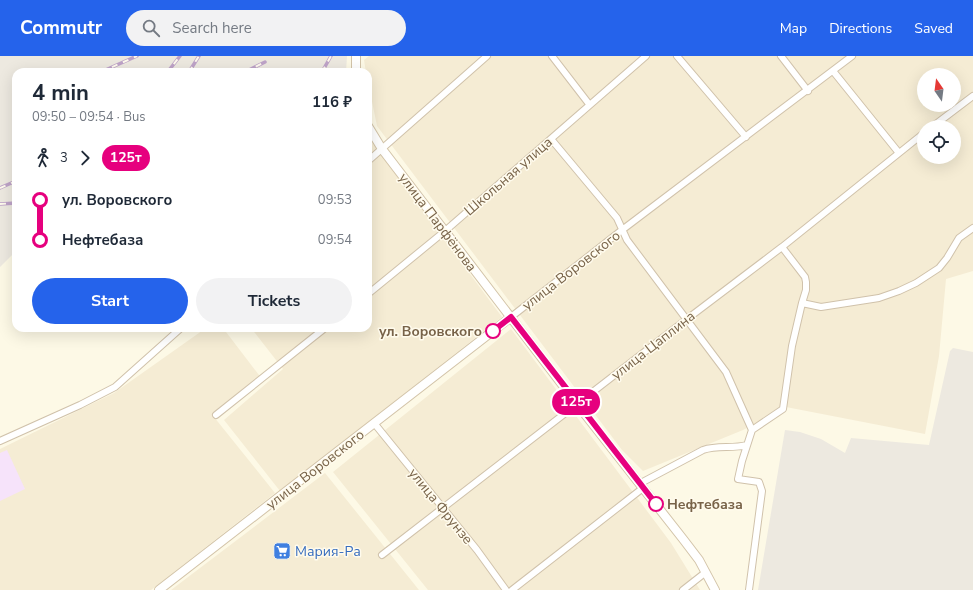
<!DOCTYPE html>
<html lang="en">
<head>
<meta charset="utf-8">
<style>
	body { margin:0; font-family:"Nunito Sans",sans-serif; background:#f2f2f3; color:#1f2937; height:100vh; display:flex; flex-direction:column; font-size:15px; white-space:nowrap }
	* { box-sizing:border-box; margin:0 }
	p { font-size:13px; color:#747a83 }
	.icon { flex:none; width:22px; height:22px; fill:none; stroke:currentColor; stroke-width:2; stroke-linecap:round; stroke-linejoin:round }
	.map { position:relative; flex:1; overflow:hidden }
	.side { position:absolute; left:12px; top:12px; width:360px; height:264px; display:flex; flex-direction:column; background:#fff; border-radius:12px; box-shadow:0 4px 16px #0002 }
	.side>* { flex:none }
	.badge { padding:0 8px; border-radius:13px; font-size:14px; line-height:26px }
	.needle { width:26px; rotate:346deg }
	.buttons { position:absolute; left:917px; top:12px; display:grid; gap:8px }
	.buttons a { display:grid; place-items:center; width:44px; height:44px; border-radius:50%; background:#fff; box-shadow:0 4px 16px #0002; font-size:20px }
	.map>.badge { position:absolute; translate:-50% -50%; box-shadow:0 0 0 2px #fff }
	.legs { display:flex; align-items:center; gap:6px; height:44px; padding:0 20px; font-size:13px }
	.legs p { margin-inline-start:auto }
	.overview { display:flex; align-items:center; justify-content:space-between; height:68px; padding:0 20px }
	h1 { font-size:22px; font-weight:700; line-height:30px }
	.button { display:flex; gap:8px; margin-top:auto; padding:8px 20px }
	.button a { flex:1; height:46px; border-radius:24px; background:#2563eb; color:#fff; font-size:16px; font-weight:700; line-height:46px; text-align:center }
	.button a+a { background:#f2f2f3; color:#1f2937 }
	ul { padding:0 20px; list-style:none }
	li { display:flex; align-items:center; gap:14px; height:40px; font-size:15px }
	li i { display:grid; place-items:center; width:6px; height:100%; margin:0 5px; background:currentColor }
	li i::after { content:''; width:10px; height:10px; margin:-5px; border:3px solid; border-radius:50%; background:#fff }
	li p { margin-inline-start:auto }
	li:first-child i { background:linear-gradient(#0000 50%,currentColor 0) }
	li:last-child i { background:linear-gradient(currentColor 50%,#0000 0) }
	header { display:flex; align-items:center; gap:24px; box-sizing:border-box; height:56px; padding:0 20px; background:#2563eb; color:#fff }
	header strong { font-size:19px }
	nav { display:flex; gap:22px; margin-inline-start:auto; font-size:14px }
	.search { width:280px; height:36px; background:#f2f2f3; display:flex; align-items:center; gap:10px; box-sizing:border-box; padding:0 14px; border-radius:22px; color:#747a83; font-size:15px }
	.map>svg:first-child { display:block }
	.residential { fill:#f5ecd4; fill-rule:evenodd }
	.industrial { fill:#ede9e0 }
	.education { fill:#f6e3fa }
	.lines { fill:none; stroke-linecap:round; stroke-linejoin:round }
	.street-casing { stroke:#d0c2ab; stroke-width:8 }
	.secondary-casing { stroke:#d3c4a9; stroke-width:10 }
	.street { stroke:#fff; stroke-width:6 }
	.secondary { stroke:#fff; stroke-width:8 }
	.rail-casing { stroke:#bea3c8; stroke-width:3.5 }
	.rail { stroke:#fffbed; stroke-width:2; stroke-dasharray:6; stroke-linecap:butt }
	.line-1-casing { stroke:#fff; stroke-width:9 }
	.line-1 { stroke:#e6007e; stroke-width:6 }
	.stop-1-dot { fill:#fff; stroke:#e6007e; stroke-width:2 }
	.labels { text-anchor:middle; stroke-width:3; stroke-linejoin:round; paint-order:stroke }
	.street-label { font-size:14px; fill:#786349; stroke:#fffbed }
	.stop-label { font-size:14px; font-weight:bold; fill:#786349; stroke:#fffbed; text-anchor:end }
	.shop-label { font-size:14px; fill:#366cbe; stroke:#fffbed; text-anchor:start }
</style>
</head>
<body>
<header>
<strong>Commutr</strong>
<div class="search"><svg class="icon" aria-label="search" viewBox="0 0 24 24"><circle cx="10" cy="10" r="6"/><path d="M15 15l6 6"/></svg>Search here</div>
<nav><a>Map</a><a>Directions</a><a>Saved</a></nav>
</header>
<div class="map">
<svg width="973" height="534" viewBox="0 0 973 534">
	<rect width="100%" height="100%" fill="#fdf9e6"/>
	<!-- residential -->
	<path class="residential" d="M 369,0 L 973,0 L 973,215 L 946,223 L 939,300 L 925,378 L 786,351 L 743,374 L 643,415 L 622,394 L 377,70 L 368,26 L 368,16 L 366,16 L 364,4 ZM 924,19 L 954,19 L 954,49 L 924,49 ZM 924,71 L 954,71 L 954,101 L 924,101 Z
		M 368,81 L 502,261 L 280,435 L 224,364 L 283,313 L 251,272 L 368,272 Z
		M 206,272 L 223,272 L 262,323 L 214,361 L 275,437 L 151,534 L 0,534 L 0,393 L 114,337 Z
		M 511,273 L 671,487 L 700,534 L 428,534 L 333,416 Z
		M 325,417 L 419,534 L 171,534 Z"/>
	<!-- industrial -->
	<path class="industrial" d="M 0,0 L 347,0 L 346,16 L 16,16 L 16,195 L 0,211 Z
		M 953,292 L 973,296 L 973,534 L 758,534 L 785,374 L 800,376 L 821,383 L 845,397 L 851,382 L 929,389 L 950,295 Z"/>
	<!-- education -->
	<path class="education" d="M 7,394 L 25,433 L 0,445 L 0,397 Z"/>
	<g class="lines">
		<defs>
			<path id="street" d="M 552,0 L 589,48
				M 677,0 L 746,81
				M 781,0 L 808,35
				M 833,15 L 899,97
				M 932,71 L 973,40
				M 551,83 L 617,162 L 627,184 L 726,316 L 752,374 L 742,405 L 738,423 L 759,426 L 762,435 L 749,534
				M 368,105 L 487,0
				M 368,238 L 445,175 L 646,0
				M 802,247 L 821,251 L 879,242 L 899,235 L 916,227 L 939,212 L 947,202 L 959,182 L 973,172
				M 511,261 L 622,174 L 852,0
				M 216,359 L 325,272
				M 374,367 L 477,494 L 506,534
				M 752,374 L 783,353 L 792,290 L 802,247 L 806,234 L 806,226 L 805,221 L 782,191
				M 0,385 L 80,349 L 115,331 L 181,272
				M 639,428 L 703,394 C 718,389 732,393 747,389
				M 382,499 L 687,263 L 782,191 L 924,77
				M 512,534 L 643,432
				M 683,534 L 706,516"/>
			<path id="secondary" d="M 356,16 L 356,0
				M 368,70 L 382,93 L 577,348 L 683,483 L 699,504 L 715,534
				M 159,534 L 511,261"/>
		</defs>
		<!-- street casing -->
		<use href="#street" class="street-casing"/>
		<!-- secondary casing -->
		<use href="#secondary" class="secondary-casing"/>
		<!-- street -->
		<use href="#street" class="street"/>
		<!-- secondary -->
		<use href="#secondary" class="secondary"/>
		<defs>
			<path id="rail" d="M 101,16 L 137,0
				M 165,16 L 170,13 L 180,0
				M 189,16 L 199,0
				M 245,16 L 265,6
				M 322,16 L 331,0
				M 0,132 L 16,125
				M 0,148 L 16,147"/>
		</defs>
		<!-- rail casing -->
		<use href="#rail" class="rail-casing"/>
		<!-- rail -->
		<use href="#rail" class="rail"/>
	</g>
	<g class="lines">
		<defs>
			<path id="line-1" d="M 493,275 L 511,261 L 656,448"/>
		</defs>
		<!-- line-1 casing -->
		<use href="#line-1" class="line-1-casing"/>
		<!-- line-1 -->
		<use href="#line-1" class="line-1"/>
	</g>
	<!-- icons -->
	<defs>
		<symbol id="supermarket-square" viewBox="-11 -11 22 22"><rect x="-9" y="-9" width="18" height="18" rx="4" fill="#3f7fe0" stroke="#fffbed"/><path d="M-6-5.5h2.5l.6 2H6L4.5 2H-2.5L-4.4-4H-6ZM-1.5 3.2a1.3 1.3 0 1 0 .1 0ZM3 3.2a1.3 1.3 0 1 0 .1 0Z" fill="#fff"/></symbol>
	</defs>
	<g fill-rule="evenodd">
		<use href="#supermarket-square" x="272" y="485" width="20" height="20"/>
	</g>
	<!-- markers -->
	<g class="stop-1-dot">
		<circle cx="493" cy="275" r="7"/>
		<circle cx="656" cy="448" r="7"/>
	</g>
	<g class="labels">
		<!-- street labels -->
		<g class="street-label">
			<text transform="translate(508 120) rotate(-41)" y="5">Школьная улица</text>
			<text transform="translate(438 166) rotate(53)" y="5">улица Парфёнова</text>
			<text transform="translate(571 214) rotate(-38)" y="5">улица Воровского</text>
			<text transform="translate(653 289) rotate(-38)" y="5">улица Цаплина</text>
			<text transform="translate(315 413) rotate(-38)" y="5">улица Воровского</text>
			<text transform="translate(441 450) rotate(51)" y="5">улица Фрунзе</text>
		</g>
		<!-- stop labels -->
		<g class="stop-label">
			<text x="482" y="280">ул. Воровского</text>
			<text x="667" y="453" text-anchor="start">Нефтебаза</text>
		</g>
		<!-- shop labels -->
		<g class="shop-label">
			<text x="295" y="500">Мария-Ра</text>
		</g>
	</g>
</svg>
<div class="buttons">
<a><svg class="needle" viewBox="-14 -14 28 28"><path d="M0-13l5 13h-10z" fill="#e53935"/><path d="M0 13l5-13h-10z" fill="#747a83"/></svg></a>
<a><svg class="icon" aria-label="locate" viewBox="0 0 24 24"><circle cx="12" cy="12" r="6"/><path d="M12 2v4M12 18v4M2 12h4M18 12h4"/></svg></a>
</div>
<b class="badge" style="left:576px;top:346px;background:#e6007e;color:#fff">125т</b>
<section class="side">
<div class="overview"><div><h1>4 min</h1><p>09:50 – 09:54 · Bus</p></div><b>116 ₽</b></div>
<div class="legs"><svg class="icon" aria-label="walk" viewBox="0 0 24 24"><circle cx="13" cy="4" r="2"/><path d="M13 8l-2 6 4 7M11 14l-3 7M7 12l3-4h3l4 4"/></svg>3<svg class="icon" aria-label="forward" viewBox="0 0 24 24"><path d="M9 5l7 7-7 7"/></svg><b class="badge" style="background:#e6007e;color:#fff">125т</b></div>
<ul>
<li><i style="color:#e6007e"></i><b>ул. Воровского</b><p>09:53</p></li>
<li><i style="color:#e6007e"></i><b>Нефтебаза</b><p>09:54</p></li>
</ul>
<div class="button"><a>Start</a><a>Tickets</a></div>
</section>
</div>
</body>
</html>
